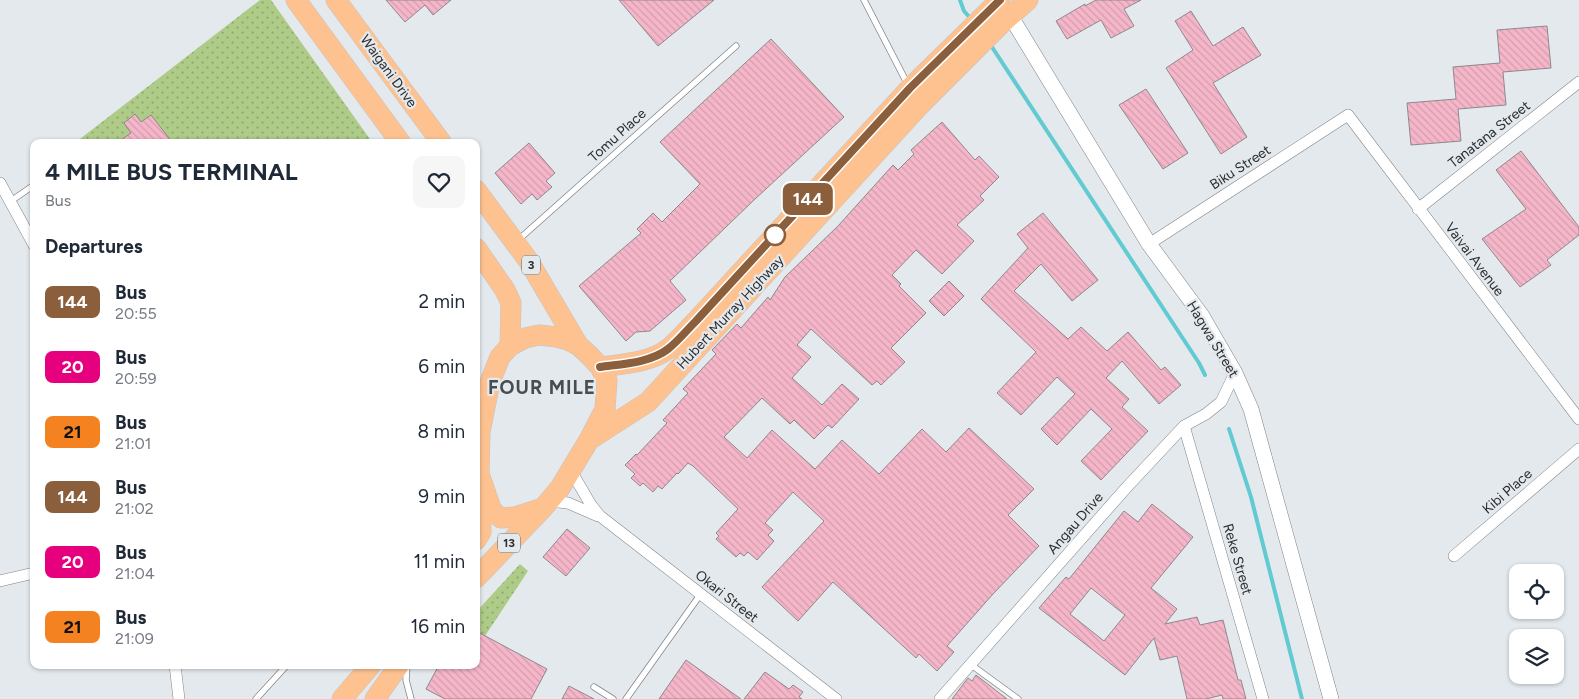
<!DOCTYPE html>
<html lang="en">
<head>
<meta charset="utf-8">
<style>
	body { margin:0; font-family:Figtree,sans-serif; background:#f6f6f7; color:#1f2937; height:100vh; display:flex; flex-direction:column; font-size:19px; white-space:nowrap }
	* { box-sizing:border-box; margin:0 }
	p { font-size:16px; color:#747a83 }
	.icon { flex:none; width:28px; height:28px; fill:none; stroke:currentColor; stroke-width:2; stroke-linecap:round; stroke-linejoin:round }
	.map { position:relative; flex:1; overflow:hidden }
	.details { position:absolute; left:30px; top:139px; width:450px; height:530px; display:flex; flex-direction:column; background:#fff; border-radius:10px; box-shadow:0 1px 4px #0004 }
	.details>* { flex:none }
	.badge { padding:0 10px; border-radius:8px; font-size:18px; line-height:32px }
	.fabs { position:absolute; left:1509px; top:564px; display:grid; gap:10px }
	.fabs a { display:grid; place-items:center; width:55px; height:55px; border-radius:10px; background:#fff; box-shadow:0 1px 4px #0004; font-size:25px }
	.map>.badge { position:absolute; translate:-50% -50%; box-shadow:0 0 0 2px #fff }
	h2 { padding:0 15px; font-size:19px; line-height:45px }
	.round { display:grid; place-items:center; flex:none; width:52px; height:52px; border-radius:10px; background:#f6f6f7 }
	.summary { display:flex; align-items:center; justify-content:space-between; height:85px; padding:0 15px }
	h1 { font-size:24px; font-weight:700; line-height:38px }
	ul { padding:0; list-style:none }
	li { display:flex; align-items:center; gap:15px; height:65px; padding:0 15px }
	li div { flex:1 }
	li b { display:block; font-size:19px }
	li em { font-style:normal }
	li .badge { min-width:55px; font-weight:700; text-align:center }
	.map>svg:first-child { display:block }
	.green { fill:url(#green-dots) }
	.lines { fill:none; stroke-linecap:round; stroke-linejoin:round }
	.stream { stroke:#61cbd1; stroke-width:4 }
	.building { fill:url(#building-back-hatch); stroke:#8f888a; fill-rule:evenodd }
	.service-casing { stroke:#81858a; stroke-width:7 }
	.minor-casing { stroke:#81858a; stroke-width:12 }
	.tertiary-casing { stroke:#81858a; stroke-width:16 }
	.trunk-casing { stroke:#c4c4c5; stroke-width:21 }
	.service { stroke:#fff; stroke-width:5.5 }
	.minor { stroke:#fff; stroke-width:11 }
	.tertiary { stroke:#fff; stroke-width:15 }
	.trunk { stroke:#fec290; stroke-width:20 }
	.line-casing { stroke:#fff; stroke-width:11 }
	.line { stroke:#8b5e3c; stroke-width:8 }
	.stop-dot { fill:#fff; stroke:#8b5e3c; stroke-width:2.5 }
	.labels { text-anchor:middle; stroke-width:4.5; stroke-linejoin:round; paint-order:stroke }
	.shield { fill:#e4e9ee; stroke:#636668; stroke-width:1 }
	.shield-label { font-size:12px; font-weight:bold; fill:#2c2e2f }
	.street-label { font-size:14px; fill:#2c2e2f; stroke:#e4e9ee }
	.district-label { font-size:19px; font-weight:bold; letter-spacing:1px; fill:#494d51; stroke:#e4e9ee }
</style>
</head>
<body>
<div class="map">
<svg width="1579" height="699" viewBox="0 0 1579 699">
	<defs>
		<pattern id="green-dots" width="8" height="8" patternUnits="userSpaceOnUse" patternTransform="scale(1.25)"><rect width="8" height="8" fill="#aecc88"/><path d="M2 2h.1M6 6h.1" fill="none" stroke="#8ea670" stroke-width="1.8" stroke-linecap="round"/></pattern>
		<pattern id="building-back-hatch" width="6" height="6" patternUnits="userSpaceOnUse" patternTransform="scale(1.25)"><rect width="6" height="6" fill="#f6b6ca"/><path d="M-1 5l2 2M0 0l6 6M5-1l2 2" fill="none" stroke="#d39dae"/></pattern>
	</defs>
	<rect width="100%" height="100%" fill="#e4e9ee"/>
	<!-- green -->
	<path class="green" d="M 260,0 L 271,0 L 372,142 L 76,142 Z
		M 520,564 L 528,571 L 485,636 L 476,631 L 476,612 Z"/>
	<g class="lines">
		<!-- stream -->
		<path class="stream" d="M 960,0 L 964,11 L 972,20
			M 990,44 L 1199,363 L 1205,375
			M 1229,429 L 1251,497 L 1302,699"/>
	</g>
	<!-- building -->
	<path class="building" d="M 386,0 L 451,0 L 433,15 L 425,5 L 405,22 Z
		M 619,0 L 714,0 L 658,46 Z
		M 1096,0 L 1141,0 L 1124,9 L 1134,26 L 1111,38 L 1101,20 L 1067,39 L 1056,21 L 1085,4 L 1085,6 Z
		M 1191,11 L 1213,46 L 1243,27 L 1261,55 L 1213,83 L 1247,137 L 1221,154 L 1166,68 L 1193,50 L 1175,21 Z
		M 1547,26 L 1551,68 L 1503,72 L 1506,105 L 1458,109 L 1461,141 L 1411,145 L 1407,103 L 1456,99 L 1453,67 L 1500,63 L 1497,30 Z
		M 771,39 L 844,117 L 754,200 L 670,281 L 686,300 L 650,331 L 636,332 L 626,341 L 579,286 L 641,233 L 637,229 L 653,213 L 662,222 L 700,184 L 660,142 Z
		M 1146,89 L 1188,153 L 1163,169 L 1119,105 Z
		M 135,114 L 141,122 L 151,115 L 172,142 L 118,142 L 131,133 L 124,123 Z
		M 942,122 L 975,160 L 979,156 L 999,177 L 980,196 L 984,200 L 957,225 L 974,241 L 942,274 L 916,250 L 892,275 L 901,284 L 899,286 L 926,313 L 891,348 L 905,362 L 881,385 L 877,381 L 872,385 L 811,329 L 797,345 L 811,357 L 792,378 L 822,405 L 842,384 L 859,399 L 832,428 L 828,425 L 814,439 L 794,420 L 790,424 L 762,398 L 724,437 L 747,458 L 772,430 L 815,469 L 842,440 L 879,474 L 922,429 L 946,452 L 969,428 L 1034,489 L 1008,515 L 1039,546 L 993,594 L 947,646 L 954,652 L 937,671 L 919,654 L 916,658 L 833,582 L 798,621 L 762,587 L 824,521 L 793,492 L 765,523 L 773,530 L 768,535 L 774,541 L 757,560 L 748,552 L 744,556 L 740,553 L 736,557 L 716,539 L 719,536 L 716,533 L 738,509 L 693,466 L 688,463 L 678,474 L 677,473 L 662,489 L 658,486 L 653,492 L 643,483 L 640,486 L 631,478 L 635,474 L 625,465 L 636,454 L 637,455 L 667,423 L 663,420 L 688,393 L 683,389 L 716,354 L 712,350 L 737,324 L 741,328 L 768,297 L 770,300 L 785,277 L 838,226 L 893,165 L 898,170 L 914,154 L 911,150 Z
		M 529,143 L 555,173 L 546,181 L 552,187 L 537,200 L 532,194 L 521,204 L 495,173 Z
		M 1521,151 L 1579,227 L 1579,235 L 1547,260 L 1551,265 L 1520,287 L 1482,239 L 1526,209 L 1496,170 Z
		M 1043,213 L 1098,280 L 1072,301 L 1041,264 L 1014,291 L 1068,339 L 1081,327 L 1107,351 L 1128,332 L 1161,370 L 1165,367 L 1181,385 L 1159,404 L 1122,361 L 1106,378 L 1129,399 L 1122,407 L 1148,431 L 1101,480 L 1081,461 L 1112,429 L 1091,409 L 1057,445 L 1041,429 L 1075,394 L 1057,377 L 1021,415 L 997,393 L 1036,352 L 981,299 L 1028,248 L 1017,234 Z
		M 949,281 L 964,296 L 944,316 L 929,301 Z
		M 1152,504 L 1193,537 L 1151,588 L 1177,609 L 1165,624 L 1197,617 L 1200,625 L 1223,620 L 1238,680 L 1241,680 L 1246,699 L 1223,699 L 1222,695 L 1206,699 L 1187,699 L 1177,656 L 1160,660 L 1154,638 L 1125,675 L 1039,608 L 1066,577 L 1069,579 L 1124,511 L 1138,522 ZM 1091,588 L 1125,615 L 1104,641 L 1070,614 Z
		M 567,529 L 590,548 L 566,576 L 543,557 Z
		M 476,631 L 547,669 L 531,699 L 445,699 L 426,689 L 439,665 L 476,665 Z
		M 686,660 L 741,699 L 659,699 Z
		M 765,672 L 789,689 L 793,685 L 803,692 L 799,697 L 802,699 L 744,699 Z
		M 976,675 L 1007,699 L 952,699 L 968,678 L 972,681 Z
		M 569,686 L 594,699 L 562,699 Z"/>
	<g class="lines">
		<defs>
			<path id="service" d="M 864,0 L 908,85
				M 11,201 L 34,185
				M 517,241 L 736,46
				M 970,664 L 1018,699
				M 407,665 L 406,680 L 411,699
				M 594,687 L 613,699
				M 256,699 L 287,665
				M 626,699 L 700,595"/>
			<path id="minor" d="M 0,183 L 34,245
				M 1418,209 L 1579,82
				M 1149,244 L 1348,115 L 1579,419
				M 1184,426 L 1263,699
				M 570,469 L 591,505 L 600,516 L 836,699
				M 549,501 L 568,503 L 598,516
				M 1454,556 L 1579,449
				M 0,581 L 34,573
				M 175,665 L 179,699
				M 940,699 L 1126,488 L 1184,426 L 1206,414 L 1221,402 L 1235,373"/>
			<path id="tertiary" d="M 1011,17 L 1149,244 L 1202,316 L 1235,373 L 1251,409 L 1331,699"/>
			<path id="trunk" d="M 296,0 L 400,142
				M 336,0 L 441,142
				M 476,190 L 528,260 L 578,345
				M 476,248 L 505,290 L 511,303 L 510,346
				M 600,367 C 621,364 650,363 668,349 C 678,341 687,330 696,321 L 910,88 L 1000,0
				M 589,440 L 648,402 L 920,105 L 1000,25 L 1028,0
				M 476,540 L 481,532 L 480,494
				M 476,578 L 543,508 L 560,488 L 589,440 L 605,409 L 607,380 L 600,367 L 590,356 L 578,345 L 568,340 L 557,337 L 539,335 L 525,338 L 510,346 L 500,357 L 490,382 L 480,432 L 479,474 L 492,511 L 501,518 L 515,517 L 543,508
				M 342,699 L 371,665
				M 375,699 L 399,665"/>
		</defs>
		<!-- service casing -->
		<use href="#service" class="service-casing"/>
		<!-- minor casing -->
		<use href="#minor" class="minor-casing"/>
		<!-- tertiary casing -->
		<use href="#tertiary" class="tertiary-casing"/>
		<!-- trunk casing -->
		<use href="#trunk" class="trunk-casing"/>
		<!-- service -->
		<use href="#service" class="service"/>
		<!-- minor -->
		<use href="#minor" class="minor"/>
		<!-- tertiary -->
		<use href="#tertiary" class="tertiary"/>
		<!-- trunk -->
		<use href="#trunk" class="trunk"/>
	</g>
	<g class="lines">
		<defs>
			<path id="line" d="M 600,367 C 621,364 650,363 668,349 C 678,341 687,330 696,321 L 910,88 L 1000,0"/>
		</defs>
		<!-- line casing -->
		<use href="#line" class="line-casing"/>
		<!-- line -->
		<use href="#line" class="line"/>
	</g>
	<!-- markers -->
	<circle class="stop-dot" cx="775" cy="235" r="10"/>
	<g class="labels">
		<!-- shield labels -->
		<g class="shield">
			<rect x="522" y="255.5" width="18" height="19" rx="4"/>
			<rect x="498" y="533.5" width="22" height="19" rx="4"/>
		</g>
		<g class="shield-label">
			<text x="531" y="269">3</text>
			<text x="509" y="547">13</text>
		</g>
		<!-- street labels -->
		<g class="street-label">
			<text transform="translate(389 71) rotate(54)" y="5">Waigani Drive</text>
			<text transform="translate(1489 134) rotate(-38)" y="5">Tanatana Street</text>
			<text transform="translate(617 135) rotate(-42)" y="5">Tomu Place</text>
			<text transform="translate(1240 167) rotate(-33)" y="5">Biku Street</text>
			<text transform="translate(1475 259) rotate(53)" y="5">Vaivai Avenue</text>
			<text transform="translate(730 312) rotate(-47)" y="5">Hubert Murray Highway</text>
			<text transform="translate(1213 339) rotate(59)" y="5">Hagwa Street</text>
			<text transform="translate(1507 491) rotate(-41)" y="5">Kibi Place</text>
			<text transform="translate(1075 523) rotate(-49)" y="5">Angau Drive</text>
			<text transform="translate(1238 559) rotate(74)" y="5">Reke Street</text>
			<text transform="translate(727 596) rotate(38)" y="5">Okari Street</text>
		</g>
		<!-- district labels -->
		<g class="district-label">
			<text x="542" y="394">FOUR MILE</text>
		</g>
	</g>
</svg>
<div class="fabs">
<a><svg class="icon" aria-label="locate" viewBox="0 0 24 24"><circle cx="12" cy="12" r="6"/><path d="M12 2v4M12 18v4M2 12h4M18 12h4"/></svg></a>
<a><svg class="icon" aria-label="layers" viewBox="0 0 24 24"><path d="M12 4l9 5-9 5-9-5zM3 14l9 5 9-5"/></svg></a>
</div>
<b class="badge" style="left:808px;top:199px;background:#8b5e3c;color:#fff">144</b>
<section class="details">
<div class="summary"><div><h1>4 MILE BUS TERMINAL</h1><p>Bus</p></div><a class="round"><svg class="icon" aria-label="heart" viewBox="0 0 24 24"><path d="M12 20l-8-8c-3-5 5-10 8-4 3-6 11-1 8 4z"/></svg></a></div>
<h2>Departures</h2>
<ul>
<li><span class="badge" style="background:#8b5e3c;color:#fff">144</span><div><b>Bus</b><p>20:55</p></div><em>2 min</em></li>
<li><span class="badge" style="background:#e6007e;color:#fff">20</span><div><b>Bus</b><p>20:59</p></div><em>6 min</em></li>
<li><span class="badge" style="background:#f58220;color:#111">21</span><div><b>Bus</b><p>21:01</p></div><em>8 min</em></li>
<li><span class="badge" style="background:#8b5e3c;color:#fff">144</span><div><b>Bus</b><p>21:02</p></div><em>9 min</em></li>
<li><span class="badge" style="background:#e6007e;color:#fff">20</span><div><b>Bus</b><p>21:04</p></div><em>11 min</em></li>
<li><span class="badge" style="background:#f58220;color:#111">21</span><div><b>Bus</b><p>21:09</p></div><em>16 min</em></li>
</ul>
</section>
</div>
</body>
</html>
